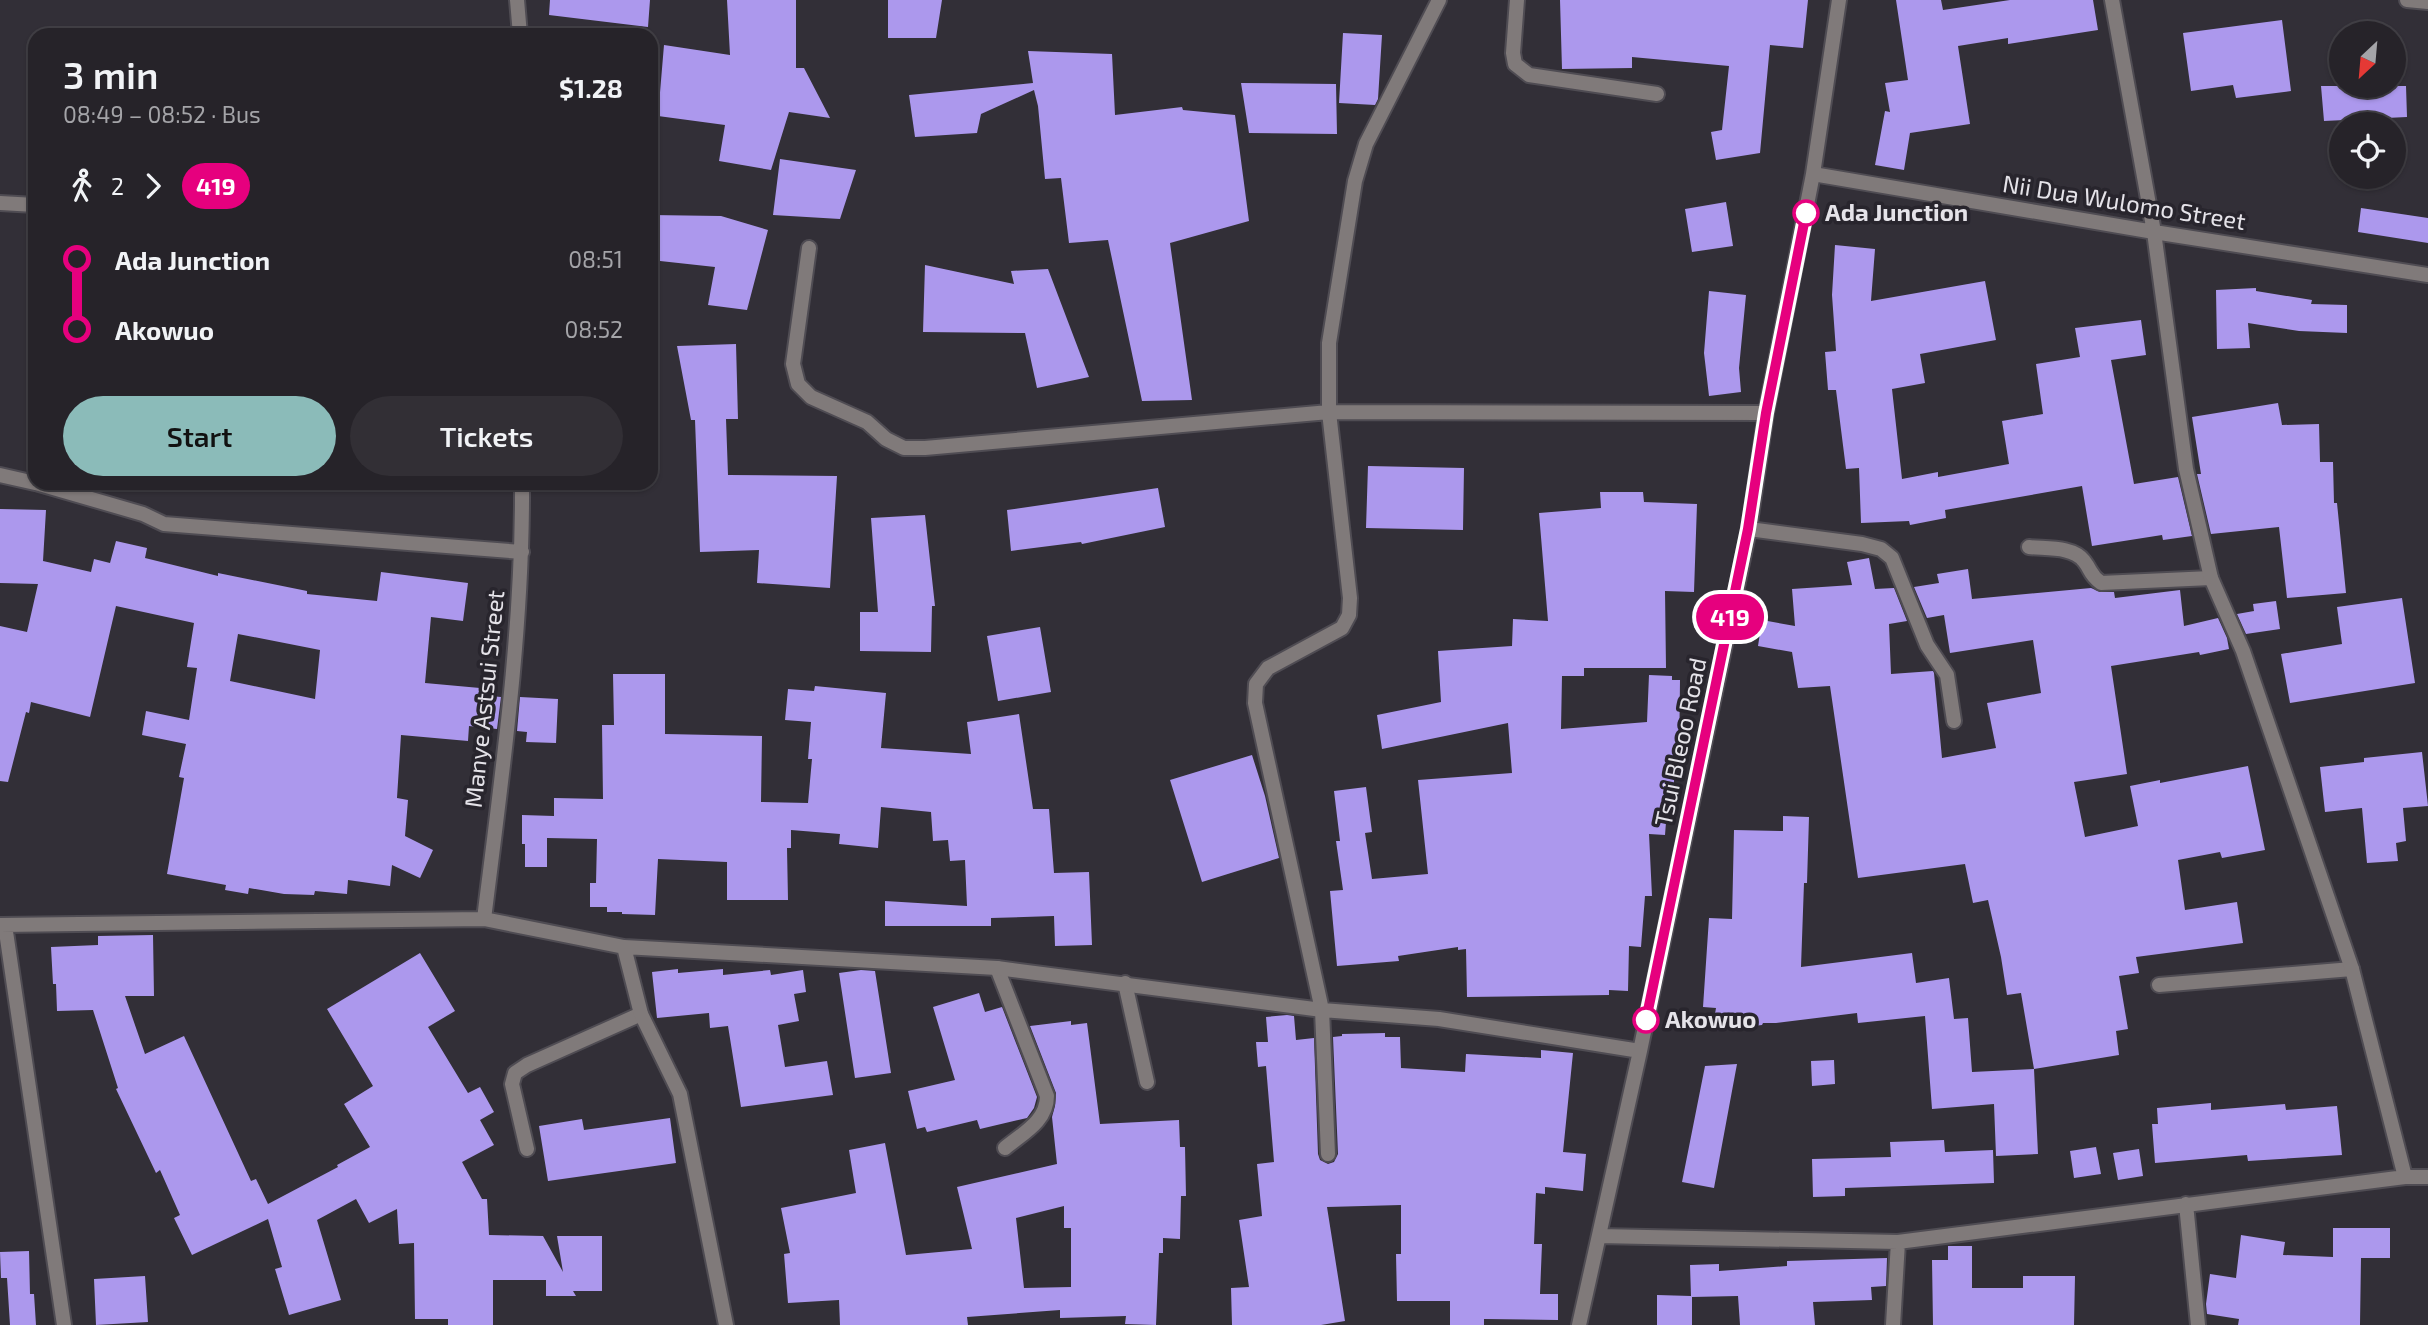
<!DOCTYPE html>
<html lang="en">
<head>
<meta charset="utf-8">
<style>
	body { margin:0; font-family:"Exo 2",sans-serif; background:#322f35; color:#f1f3f6; height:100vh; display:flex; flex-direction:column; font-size:26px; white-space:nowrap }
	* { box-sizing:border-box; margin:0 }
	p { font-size:23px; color:#a4a4a8 }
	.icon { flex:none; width:38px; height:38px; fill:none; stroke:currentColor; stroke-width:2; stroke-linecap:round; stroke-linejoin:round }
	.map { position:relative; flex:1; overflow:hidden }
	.panel { position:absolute; left:28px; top:28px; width:630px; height:462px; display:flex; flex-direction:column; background:#262329; border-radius:21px; box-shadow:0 2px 5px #0004,0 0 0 2px #424046 }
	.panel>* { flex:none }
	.badge { padding:0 14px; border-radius:23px; font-size:24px; line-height:46px }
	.needle { width:46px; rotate:206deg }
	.tools { position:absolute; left:2329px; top:21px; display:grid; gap:14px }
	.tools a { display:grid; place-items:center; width:77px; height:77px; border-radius:50%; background:#262329; box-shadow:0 2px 5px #0004,0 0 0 2px #424046; font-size:35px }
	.map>.badge { position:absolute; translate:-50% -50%; box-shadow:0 0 0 4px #fff }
	.legs { display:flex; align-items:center; gap:10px; height:77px; padding:0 35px; font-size:23px }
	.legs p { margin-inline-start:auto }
	.overview { display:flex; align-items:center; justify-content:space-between; height:119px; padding:0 35px }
	h1 { font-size:38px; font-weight:600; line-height:52px }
	.action { display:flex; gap:14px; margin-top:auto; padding:14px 35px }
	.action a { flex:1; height:80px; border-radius:42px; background:#8bbbb9; color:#111; font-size:28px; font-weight:600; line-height:80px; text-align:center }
	.action a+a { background:#322f35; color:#f1f3f6 }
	ul { padding:0 35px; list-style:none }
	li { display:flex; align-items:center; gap:24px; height:70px; font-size:26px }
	li i { display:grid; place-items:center; width:10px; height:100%; margin:0 9px; background:currentColor }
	li i::after { content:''; width:18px; height:18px; margin:-9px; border:5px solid; border-radius:50%; background:#262329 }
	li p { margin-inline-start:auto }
	li:first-child i { background:linear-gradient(#0000 50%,currentColor 0) }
	li:last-child i { background:linear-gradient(currentColor 50%,#0000 0) }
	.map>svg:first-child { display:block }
	.building { fill:#ac98ed; fill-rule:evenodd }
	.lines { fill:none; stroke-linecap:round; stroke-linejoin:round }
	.lane-casing { stroke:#4f4c53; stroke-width:18 }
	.street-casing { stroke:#4f4c53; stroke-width:18 }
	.lane { stroke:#807a7a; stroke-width:14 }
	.street { stroke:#807a7a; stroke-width:14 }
	.line-1-casing { stroke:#fff; stroke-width:16 }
	.line-1 { stroke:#e6007e; stroke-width:10 }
	.stop-1-dot { fill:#fff; stroke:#e6007e; stroke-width:3.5 }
	.labels { text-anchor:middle; stroke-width:7; stroke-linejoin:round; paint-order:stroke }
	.street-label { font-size:24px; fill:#e5e3e9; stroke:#28252d }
	.stop-label { font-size:24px; font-weight:bold; fill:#e5e3e9; stroke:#28252d; text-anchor:start }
</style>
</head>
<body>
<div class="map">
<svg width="2428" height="1325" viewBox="0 0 2428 1325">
	<rect width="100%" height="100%" fill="#322f37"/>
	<!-- building -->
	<path class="building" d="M 550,0 L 650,0 L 648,27 L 549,15 Z
		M 727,0 L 796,0 L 796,68 L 804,68 L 830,118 L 789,112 L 771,170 L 719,161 L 725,125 L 658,116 L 664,45 L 730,55 Z
		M 888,0 L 942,0 L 936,38 L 888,38 Z
		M 1560,0 L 1808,0 L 1803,48 L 1770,45 L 1760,153 L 1716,160 L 1711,132 L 1722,130 L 1729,66 L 1632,57 L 1632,68 L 1562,69 Z
		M 1896,0 L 1941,0 L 1943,10 L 2010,0 L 2093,0 L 2098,30 L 2008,44 L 2008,38 L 1958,46 L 1970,124 L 1910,133 L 1904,170 L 1875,165 L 1885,111 L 1890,112 L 1885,83 L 1908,80 Z
		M 2282,20 L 2291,91 L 2236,98 L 2233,85 L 2191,91 L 2183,33 Z
		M 1343,33 L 1382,35 L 1378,99 L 1375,105 L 1339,103 Z
		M 1028,51 L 1112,54 L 1115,115 L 1182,107 L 1183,110 L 1235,115 L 1249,221 L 1170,243 L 1192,400 L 1142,401 L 1108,240 L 1069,243 L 1061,178 L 1045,179 L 1038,106 L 1034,90 L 981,114 L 977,133 L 915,137 L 909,95 L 1033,83 Z
		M 1241,83 L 1336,84 L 1337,134 L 1249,133 Z
		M 2321,86 L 2406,86 L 2407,117 L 2324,121 Z
		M 780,159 L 856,170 L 840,219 L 773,215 Z
		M 1726,202 L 1733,246 L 1692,252 L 1685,209 Z
		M 2361,208 L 2428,218 L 2428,243 L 2358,232 Z
		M 651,215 L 721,216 L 768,230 L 747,310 L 708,305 L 715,267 L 651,260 Z
		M 1835,245 L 1875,249 L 1871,301 L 1985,281 L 1996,340 L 1920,354 L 1925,383 L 1892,389 L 1902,479 L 1938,472 L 1938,477 L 2009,464 L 2002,421 L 2043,414 L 2036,364 L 2080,357 L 2075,328 L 2141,320 L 2146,355 L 2111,360 L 2134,484 L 2178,477 L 2192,536 L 2163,540 L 2162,535 L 2092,546 L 2082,486 L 1945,510 L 1946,518 L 1910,525 L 1909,521 L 1861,523 L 1859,468 L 1846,469 L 1836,390 L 1828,390 L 1825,352 L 1836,351 L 1832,295 Z
		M 925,265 L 1014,284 L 1011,271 L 1048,269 L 1089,377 L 1037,388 L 1025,333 L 923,332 Z
		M 2256,288 L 2256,291 L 2312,300 L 2311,304 L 2347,305 L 2347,333 L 2299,331 L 2248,323 L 2250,348 L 2217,349 L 2216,290 Z
		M 1709,291 L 1746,295 L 1739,368 L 1741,392 L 1709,396 L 1704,353 Z
		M 736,344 L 738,419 L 726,419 L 728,475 L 837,476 L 830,588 L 757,583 L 759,550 L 700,552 L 695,420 L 691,420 L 677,346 Z
		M 2278,403 L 2282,425 L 2319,424 L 2320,462 L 2333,462 L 2334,503 L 2337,503 L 2346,593 L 2287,598 L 2279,527 L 2211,534 L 2197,474 L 2201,474 L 2192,417 Z
		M 1368,466 L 1464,468 L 1463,530 L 1366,528 Z
		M 1158,488 L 1165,527 L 1082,544 L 1081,542 L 1011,551 L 1007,510 Z
		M 1600,492 L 1643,492 L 1644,502 L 1697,504 L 1694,592 L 1665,591 L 1666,668 L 1584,668 L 1584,676 L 1562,676 L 1561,729 L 1647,722 L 1649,675 L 1672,676 L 1672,680 L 1680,680 L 1679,767 L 1674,767 L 1674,784 L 1669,784 L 1665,835 L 1649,834 L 1652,896 L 1645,896 L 1641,947 L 1629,946 L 1628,991 L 1609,990 L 1609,995 L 1467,997 L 1466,949 L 1458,950 L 1458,947 L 1398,956 L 1399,961 L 1337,966 L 1330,891 L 1343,890 L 1336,841 L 1340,841 L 1334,791 L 1366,787 L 1372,832 L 1365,833 L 1372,879 L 1428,874 L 1418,780 L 1512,773 L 1508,723 L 1382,749 L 1377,715 L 1441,702 L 1438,651 L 1512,646 L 1513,619 L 1548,621 L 1539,513 L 1601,508 Z
		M 0,509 L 46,510 L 43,561 L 91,572 L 94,559 L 110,563 L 116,541 L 147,548 L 145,558 L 218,576 L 218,573 L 307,591 L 307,594 L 377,601 L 381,572 L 468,583 L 463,621 L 431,617 L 425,683 L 491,689 L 490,696 L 501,697 L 497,729 L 469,726 L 468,741 L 401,735 L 397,798 L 408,800 L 405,836 L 433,850 L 420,878 L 392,865 L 390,886 L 348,880 L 347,894 L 315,891 L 314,895 L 284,894 L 249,888 L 248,894 L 225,890 L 226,885 L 167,874 L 184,778 L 179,777 L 186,744 L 142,735 L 146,711 L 189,720 L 197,668 L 187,667 L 194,623 L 116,606 L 90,717 L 31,702 L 29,713 L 26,712 L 8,782 L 0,781 L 0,626 L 27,632 L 38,584 L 0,583 ZM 238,634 L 320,650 L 315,699 L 230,681 Z
		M 925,515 L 935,606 L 932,606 L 931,652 L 860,651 L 860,612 L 878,612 L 871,518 Z
		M 1869,558 L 1875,589 L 1894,588 L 1907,621 L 1889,624 L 1891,674 L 1933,671 L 1934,673 L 1942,758 L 1996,748 L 1987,703 L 2041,693 L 2033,640 L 1950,653 L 1944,615 L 1927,618 L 1914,587 L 1939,583 L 1937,574 L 1968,569 L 1972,599 L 2091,588 L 2100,592 L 2114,592 L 2115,598 L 2180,590 L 2184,626 L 2218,618 L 2227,638 L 2229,649 L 2200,655 L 2199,652 L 2111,666 L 2127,774 L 2074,782 L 2085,837 L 2138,826 L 2130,786 L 2160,780 L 2160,783 L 2248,766 L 2265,850 L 2222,858 L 2220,852 L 2178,860 L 2185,910 L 2237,902 L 2243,943 L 2136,957 L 2139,973 L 2119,976 L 2128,1029 L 2116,1031 L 2119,1055 L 2034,1069 L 2038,1154 L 1996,1156 L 1994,1104 L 1932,1109 L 1925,1016 L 1858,1023 L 1857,1013 L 1776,1023 L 1763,1023 L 1762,1025 L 1712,1031 L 1716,1008 L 1703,1007 L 1709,918 L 1732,919 L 1734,830 L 1783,831 L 1783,816 L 1809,817 L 1807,883 L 1804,883 L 1801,967 L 1912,953 L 1916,983 L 1949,978 L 1954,1019 L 1968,1018 L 1972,1072 L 2034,1069 L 2021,993 L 2007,995 L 2001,957 L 1988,900 L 1973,903 L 1965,864 L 1858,878 L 1830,686 L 1798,688 L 1792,652 L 1758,646 L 1762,620 L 1795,626 L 1792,589 L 1852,585 L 1847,562 Z
		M 2402,598 L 2415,683 L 2290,703 L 2281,654 L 2342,644 L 2337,607 Z
		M 2276,601 L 2280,629 L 2246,634 L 2237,614 L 2254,611 L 2253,604 Z
		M 1040,627 L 1051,692 L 998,701 L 987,636 Z
		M 613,674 L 665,674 L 665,734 L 762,736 L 761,802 L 808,803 L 812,759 L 808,759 L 811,722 L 785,720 L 788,689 L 814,691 L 815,686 L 886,693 L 881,748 L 971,754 L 967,722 L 1019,714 L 1033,809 L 1049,809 L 1054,873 L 1089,872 L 1092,945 L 1055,946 L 1054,916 L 991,918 L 991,926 L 885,926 L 885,901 L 967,906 L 965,860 L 950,861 L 948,840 L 933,841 L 931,812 L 881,807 L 878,848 L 839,844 L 840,834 L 791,830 L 791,848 L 787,848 L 788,900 L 727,900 L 727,862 L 658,859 L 655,915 L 622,914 L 622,912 L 607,912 L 607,907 L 590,907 L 590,883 L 596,883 L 597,839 L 547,838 L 547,867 L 525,867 L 525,844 L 522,844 L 522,815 L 554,816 L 554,798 L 603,799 L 602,725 L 614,725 Z
		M 520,697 L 558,699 L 556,743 L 526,742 L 527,732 L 517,731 Z
		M 2422,752 L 2428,806 L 2403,808 L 2406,841 L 2396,843 L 2398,861 L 2367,863 L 2362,808 L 2325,812 L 2320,767 L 2364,762 L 2364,758 Z
		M 1252,755 L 1265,796 L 1279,858 L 1202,882 L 1170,780 Z
		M 153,935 L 154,996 L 125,996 L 145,1054 L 184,1036 L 251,1181 L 256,1179 L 268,1204 L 338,1167 L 337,1165 L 370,1147 L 344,1104 L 373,1086 L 327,1009 L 420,953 L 455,1011 L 428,1027 L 468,1093 L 480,1087 L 494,1112 L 480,1120 L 494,1145 L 462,1162 L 482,1199 L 487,1199 L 489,1235 L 543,1236 L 563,1272 L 557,1236 L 602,1236 L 602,1291 L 573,1291 L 576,1296 L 546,1296 L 546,1280 L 493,1280 L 493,1325 L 448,1325 L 448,1319 L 415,1319 L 414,1243 L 399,1244 L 397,1209 L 369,1223 L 356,1199 L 317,1220 L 341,1300 L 289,1315 L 275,1269 L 282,1267 L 268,1219 L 192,1255 L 174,1218 L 180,1215 L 160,1170 L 156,1173 L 116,1089 L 118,1088 L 93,1010 L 57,1011 L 56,984 L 53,984 L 51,947 L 98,945 L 98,936 Z
		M 678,969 L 678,973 L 723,969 L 723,975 L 770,970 L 771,975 L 803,970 L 806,992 L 794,994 L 799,1021 L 778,1025 L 785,1067 L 827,1061 L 833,1095 L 741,1107 L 728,1026 L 710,1028 L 709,1013 L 657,1018 L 652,972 Z
		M 861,970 L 875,971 L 891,1073 L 855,1078 L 839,973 Z
		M 979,993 L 985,1012 L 1002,1007 L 1037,1097 L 1034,1108 L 1027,1118 L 980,1129 L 977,1120 L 927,1132 L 925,1127 L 917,1129 L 908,1091 L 955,1080 L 933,1007 Z
		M 1287,1015 L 1294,1016 L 1296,1040 L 1314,1038 L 1318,1154 L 1320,1160 L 1328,1164 L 1334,1162 L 1338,1154 L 1333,1037 L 1342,1036 L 1342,1034 L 1385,1033 L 1385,1037 L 1400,1037 L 1401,1068 L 1465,1072 L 1466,1054 L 1541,1058 L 1541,1050 L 1573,1053 L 1563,1152 L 1586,1154 L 1583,1191 L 1545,1187 L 1545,1194 L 1536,1193 L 1534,1244 L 1542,1244 L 1540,1294 L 1558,1294 L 1558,1320 L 1484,1319 L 1484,1325 L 1450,1325 L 1450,1301 L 1397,1301 L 1396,1254 L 1401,1254 L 1401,1205 L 1327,1207 L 1345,1321 L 1321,1325 L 1232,1325 L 1231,1288 L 1249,1287 L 1239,1220 L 1262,1216 L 1257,1164 L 1274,1162 L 1266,1066 L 1258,1067 L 1256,1042 L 1268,1042 L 1266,1017 Z
		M 1071,1021 L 1071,1025 L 1087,1023 L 1100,1124 L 1179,1120 L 1180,1147 L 1185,1147 L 1186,1196 L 1181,1196 L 1180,1239 L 1163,1238 L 1163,1253 L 1159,1253 L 1156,1325 L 1125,1324 L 1126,1316 L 1060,1318 L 1060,1310 L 967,1317 L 968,1325 L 840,1325 L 839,1300 L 788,1303 L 784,1254 L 790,1253 L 781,1208 L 856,1193 L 849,1150 L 885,1143 L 906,1255 L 972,1249 L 957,1187 L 1057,1164 L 1052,1117 L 1055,1106 L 1056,1093 L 1030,1026 ZM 1064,1206 L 1064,1228 L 1071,1228 L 1071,1287 L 1024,1288 L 1016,1218 Z
		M 1834,1060 L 1835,1084 L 1812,1086 L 1811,1061 Z
		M 1737,1064 L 1714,1188 L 1682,1182 L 1705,1066 Z
		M 2211,1103 L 2211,1110 L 2285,1104 L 2286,1110 L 2337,1106 L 2342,1155 L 2248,1161 L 2247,1155 L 2155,1163 L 2152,1124 L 2158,1124 L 2157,1108 Z
		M 670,1118 L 676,1163 L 548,1181 L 539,1126 L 582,1119 L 584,1130 Z
		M 1944,1140 L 1945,1152 L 1993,1150 L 1994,1183 L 1845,1188 L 1845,1196 L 1813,1197 L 1812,1159 L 1891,1157 L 1890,1142 Z
		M 2096,1147 L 2101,1174 L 2074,1178 L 2070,1151 Z
		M 2139,1149 L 2143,1176 L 2118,1180 L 2113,1153 Z
		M 2333,1228 L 2390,1228 L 2390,1258 L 2361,1258 L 2360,1325 L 2238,1325 L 2239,1319 L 2207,1314 L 2206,1304 L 2210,1274 L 2236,1278 L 2241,1235 L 2285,1242 L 2283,1255 L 2333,1257 Z
		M 1948,1246 L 1972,1246 L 1972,1288 L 2023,1288 L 2023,1276 L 2075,1276 L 2074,1325 L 1933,1325 L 1932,1260 L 1948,1260 Z
		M 29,1251 L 30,1294 L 34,1294 L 36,1325 L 10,1325 L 7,1278 L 1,1278 L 0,1252 Z
		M 1887,1258 L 1886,1286 L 1871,1287 L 1872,1300 L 1813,1302 L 1815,1325 L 1740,1325 L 1738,1296 L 1692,1297 L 1692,1325 L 1657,1325 L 1657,1295 L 1691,1296 L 1690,1265 L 1719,1264 L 1719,1271 L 1787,1266 L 1787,1261 Z
		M 145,1276 L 148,1322 L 96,1325 L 94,1279 Z"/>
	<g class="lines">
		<defs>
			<path id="lane" d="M 2407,0 L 2428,2
				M 1749,529 L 1862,544 L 1881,549 L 1892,558 L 1927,645 L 1947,675 L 1954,721
				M 2029,547 C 2045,549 2073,546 2084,561 C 2092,571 2089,574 2101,583 L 2211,578
				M 997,968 L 1047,1096 C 1047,1121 1023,1133 1005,1148
				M 1125,983 L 1147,1082
				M 2159,985 L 2352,969
				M 527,1149 L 512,1084 L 515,1073 L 527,1065 L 641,1014"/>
			<path id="street" d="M 517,0 L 520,35
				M 1517,0 L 1513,53 L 1515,64 L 1529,75 L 1657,94
				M 2112,0 L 2154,232 L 2186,469 L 2211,578 L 2243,651 L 2352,969 L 2405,1177 L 2428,1177
				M 1813,174 L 2154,232 L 2428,275
				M 0,203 L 35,205
				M 809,248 L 793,364 L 798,384 L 811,397 L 867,422 L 886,439 L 904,448 L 925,448 L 1329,412 L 1766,413
				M 0,475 L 35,483
				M 36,483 L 143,514 L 164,524 L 522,552
				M 484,919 C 502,774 523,629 522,483
				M 0,925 L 484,919 L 624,947 L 997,968 L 1322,1010 L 1439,1019 L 1640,1051
				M 5,925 L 64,1325
				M 624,947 L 641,1014 L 680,1094 L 726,1325
				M 1328,1154 L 1322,1010 L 1255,703 L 1256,684 L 1268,668 L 1342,628 L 1349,615 L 1350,598 L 1329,412 L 1329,343 L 1355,181 L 1366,144 L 1439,0
				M 2186,1204 L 2198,1325
				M 1599,1236 L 1898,1242 L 2405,1177
				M 1579,1325 L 1640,1051 L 1749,529 L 1766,413 L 1813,174 L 1839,0
				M 1893,1325 L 1898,1242"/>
		</defs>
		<!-- lane casing -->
		<use href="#lane" class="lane-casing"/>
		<!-- street casing -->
		<use href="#street" class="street-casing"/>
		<!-- lane -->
		<use href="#lane" class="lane"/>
		<!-- street -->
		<use href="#street" class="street"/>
	</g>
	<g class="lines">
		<defs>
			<path id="line-1" d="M 1646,1020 L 1748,529 L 1766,413 L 1806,213"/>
		</defs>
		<!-- line-1 casing -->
		<use href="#line-1" class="line-1-casing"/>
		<!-- line-1 -->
		<use href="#line-1" class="line-1"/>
	</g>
	<!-- markers -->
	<g class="stop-1-dot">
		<circle cx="1806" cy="213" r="12"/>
		<circle cx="1646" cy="1020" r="12"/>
	</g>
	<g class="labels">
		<!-- street labels -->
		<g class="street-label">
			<text transform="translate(2124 203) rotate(9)" y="8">Nii Dua Wulomo Street</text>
			<text transform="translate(485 699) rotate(-84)" y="8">Manye Astsui Street</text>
			<text transform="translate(1681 742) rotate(-78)" y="8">Tsui Bleoo Road</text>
		</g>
		<!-- stop labels -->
		<g class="stop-label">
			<text x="1825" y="221">Ada Junction</text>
			<text x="1665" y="1028">Akowuo</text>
		</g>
	</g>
</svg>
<div class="tools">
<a><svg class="needle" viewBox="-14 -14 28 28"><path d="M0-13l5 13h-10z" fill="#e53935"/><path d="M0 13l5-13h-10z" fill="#a4a4a8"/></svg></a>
<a><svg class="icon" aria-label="locate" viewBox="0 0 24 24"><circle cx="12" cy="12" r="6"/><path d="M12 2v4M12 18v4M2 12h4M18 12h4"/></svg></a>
</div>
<b class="badge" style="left:1730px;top:617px;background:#e6007e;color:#fff">419</b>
<section class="panel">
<div class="overview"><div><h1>3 min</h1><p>08:49 – 08:52 · Bus</p></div><b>$1.28</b></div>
<div class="legs"><svg class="icon" aria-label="walk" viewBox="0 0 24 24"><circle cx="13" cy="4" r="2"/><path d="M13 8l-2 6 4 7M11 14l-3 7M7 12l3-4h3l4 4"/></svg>2<svg class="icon" aria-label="forward" viewBox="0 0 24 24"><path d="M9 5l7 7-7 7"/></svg><b class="badge" style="background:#e6007e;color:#fff">419</b></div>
<ul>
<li><i style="color:#e6007e"></i><b>Ada Junction</b><p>08:51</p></li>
<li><i style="color:#e6007e"></i><b>Akowuo</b><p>08:52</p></li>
</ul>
<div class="action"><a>Start</a><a>Tickets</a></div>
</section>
</div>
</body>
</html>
